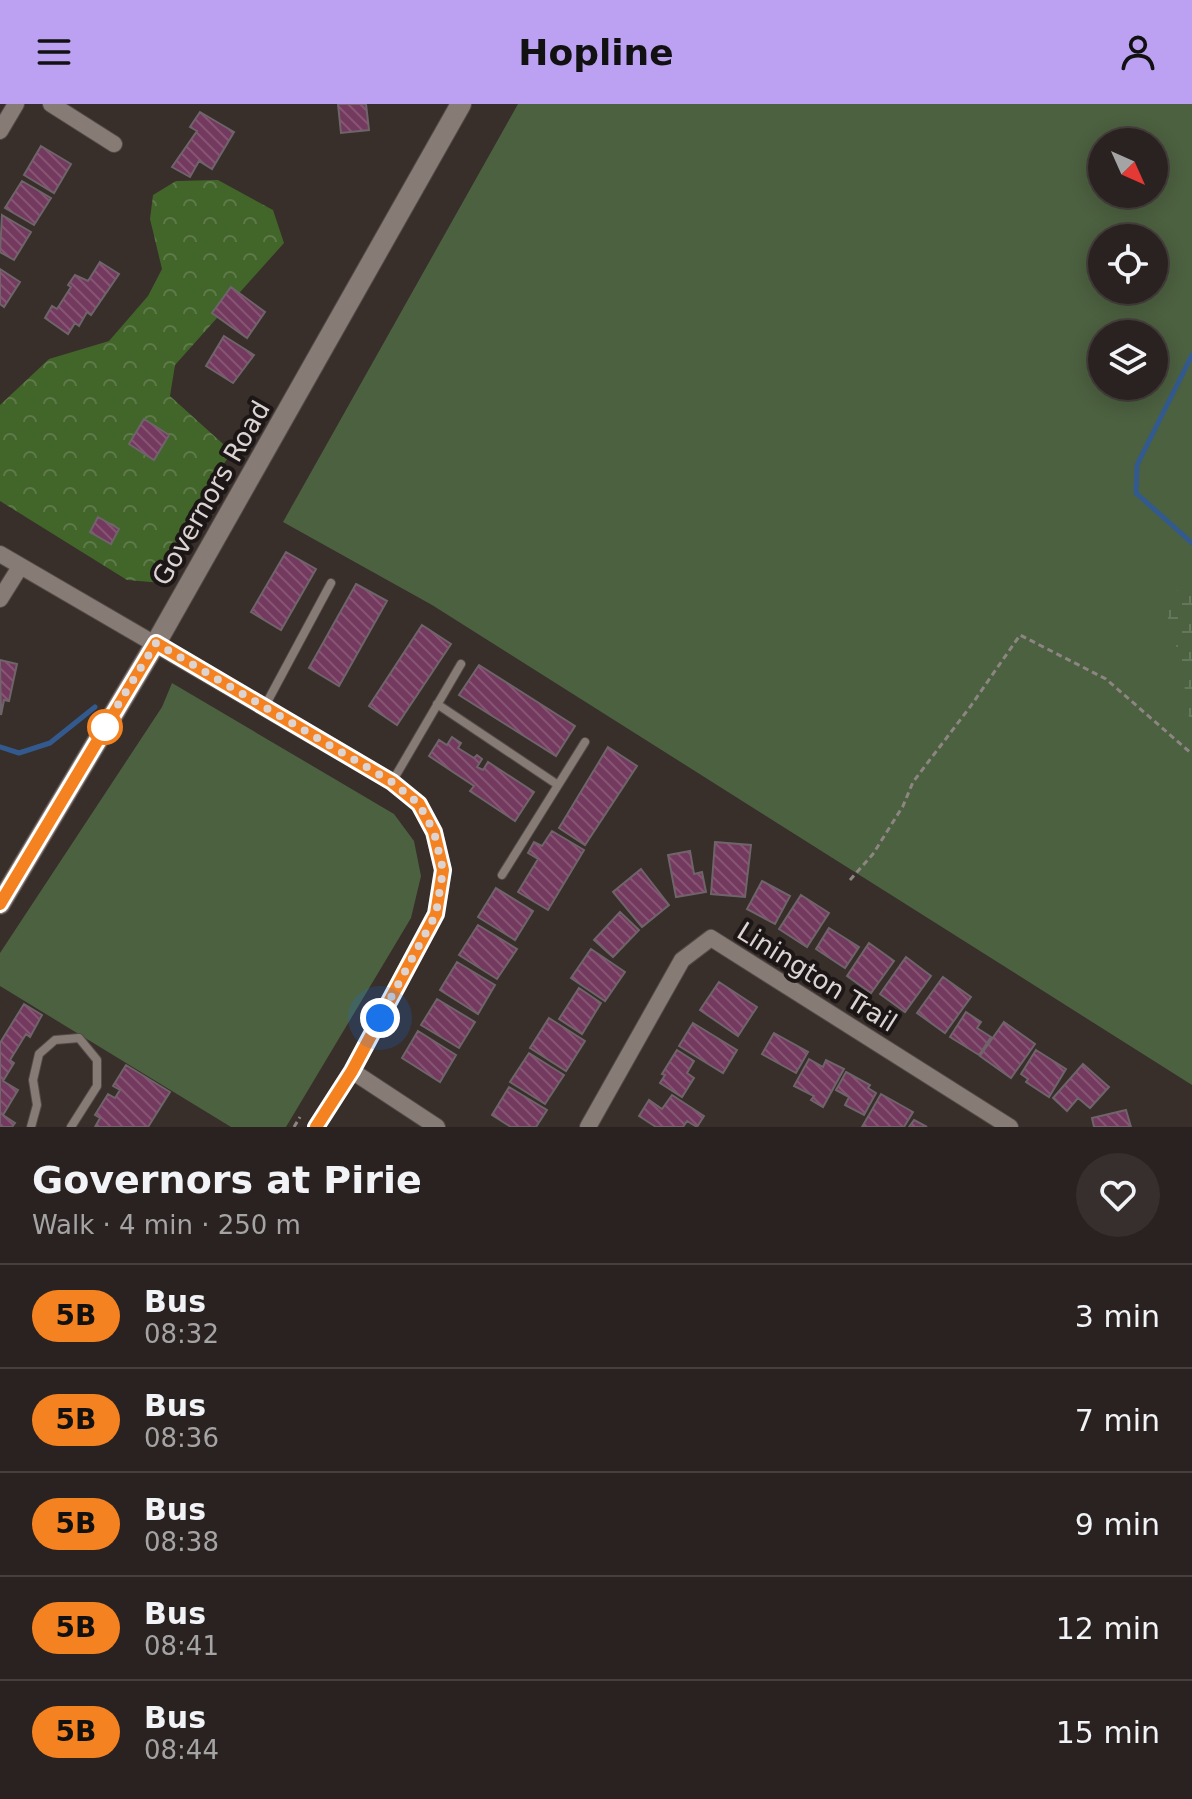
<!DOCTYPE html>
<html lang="en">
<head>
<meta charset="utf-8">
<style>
	body { margin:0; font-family:"DejaVu Sans",sans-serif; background:#362f2d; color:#f1f3f6; height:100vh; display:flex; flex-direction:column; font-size:30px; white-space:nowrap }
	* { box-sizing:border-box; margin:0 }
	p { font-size:26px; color:#a5a4a5 }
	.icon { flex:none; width:44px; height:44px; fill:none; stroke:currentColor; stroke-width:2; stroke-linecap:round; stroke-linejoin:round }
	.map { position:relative; height:1023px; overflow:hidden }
	.drawer { display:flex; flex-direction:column; background:#2a2220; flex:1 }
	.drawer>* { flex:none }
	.badge { padding:0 16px; border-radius:26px; font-size:28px; line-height:52px }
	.needle { width:52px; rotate:135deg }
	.buttons { position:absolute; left:1088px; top:24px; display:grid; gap:16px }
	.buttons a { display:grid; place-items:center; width:80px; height:80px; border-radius:50%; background:#2a2220; box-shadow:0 4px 20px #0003,0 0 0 2px #463f3e; font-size:40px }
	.you { position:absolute; width:40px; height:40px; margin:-20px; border:6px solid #fff; border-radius:50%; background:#1a73e8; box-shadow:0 0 0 12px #1a73e833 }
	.map>.badge { position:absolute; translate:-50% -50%; box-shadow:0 0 0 4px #fff }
	.round { display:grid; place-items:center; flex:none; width:84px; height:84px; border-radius:42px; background:#362f2d }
	.headline { display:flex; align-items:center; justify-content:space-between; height:136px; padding:0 32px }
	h1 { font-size:38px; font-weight:700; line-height:60px }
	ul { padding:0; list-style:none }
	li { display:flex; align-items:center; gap:24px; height:104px; padding:0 32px; border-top:2px solid #463f3e }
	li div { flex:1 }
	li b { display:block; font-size:30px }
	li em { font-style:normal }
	li .badge { min-width:88px; font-weight:700; text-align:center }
	header { display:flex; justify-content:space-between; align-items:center; height:104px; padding:0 32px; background:#bca0f2; color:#111; font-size:36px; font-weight:700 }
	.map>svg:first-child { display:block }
	.green { fill:#4c6140; fill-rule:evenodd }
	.forest { fill:url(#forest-crowns) }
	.wetland { fill:url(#wetland-marsh) }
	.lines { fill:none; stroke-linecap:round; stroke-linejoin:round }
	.stream { stroke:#335a8e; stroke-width:5 }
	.building { fill:url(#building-back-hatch); stroke:#6f646a; stroke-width:2 }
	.lane-casing { stroke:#544b48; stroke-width:10 }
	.street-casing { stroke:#544b48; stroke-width:18 }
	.secondary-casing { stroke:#544b48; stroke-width:22 }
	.path { stroke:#8d8582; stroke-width:3; stroke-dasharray:6 4; stroke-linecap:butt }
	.lane { stroke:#877b76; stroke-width:8 }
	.street { stroke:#877b76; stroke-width:16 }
	.secondary { stroke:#877b76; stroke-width:20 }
	.line-casing { stroke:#fff; stroke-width:18 }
	.line { stroke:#f58220; stroke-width:12 }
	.walk { stroke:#dbd4d2; stroke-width:8; stroke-dasharray:0 14.4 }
	.stop-dot { fill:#fff; stroke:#f58220; stroke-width:4 }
	.labels { text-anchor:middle; stroke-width:8; stroke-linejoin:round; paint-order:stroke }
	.street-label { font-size:26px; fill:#dbd4d2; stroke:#1c1716 }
</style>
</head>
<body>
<header><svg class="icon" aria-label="menu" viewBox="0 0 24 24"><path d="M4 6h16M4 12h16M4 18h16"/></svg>Hopline<svg class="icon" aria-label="person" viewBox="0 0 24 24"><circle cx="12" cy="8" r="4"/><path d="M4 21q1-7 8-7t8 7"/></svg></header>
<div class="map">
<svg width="1192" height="1023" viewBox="0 0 1192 1023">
	<defs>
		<pattern id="forest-crowns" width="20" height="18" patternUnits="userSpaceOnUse" patternTransform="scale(2)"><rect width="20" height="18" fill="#42652a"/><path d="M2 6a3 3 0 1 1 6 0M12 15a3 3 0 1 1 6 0" fill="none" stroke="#5d7a48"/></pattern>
		<pattern id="wetland-marsh" width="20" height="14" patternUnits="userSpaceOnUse" patternTransform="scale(2)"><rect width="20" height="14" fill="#4c6140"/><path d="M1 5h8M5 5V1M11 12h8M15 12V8" fill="none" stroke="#65775b"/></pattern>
		<pattern id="building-back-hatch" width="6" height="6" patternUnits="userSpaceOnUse" patternTransform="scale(2)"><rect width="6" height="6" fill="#74395e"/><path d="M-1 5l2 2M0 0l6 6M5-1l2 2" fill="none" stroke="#875574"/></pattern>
	</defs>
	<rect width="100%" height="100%" fill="#382e2a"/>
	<!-- green -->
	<path class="green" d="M 518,0 L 1192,0 L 1192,981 L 432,501 L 283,418 ZM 1102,38 L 1154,38 L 1154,90 L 1102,90 ZM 1102,134 L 1154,134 L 1154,186 L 1102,186 ZM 1102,230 L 1154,230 L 1154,282 L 1102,282 Z
		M 172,579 L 394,710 L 414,737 L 421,772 L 411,814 L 286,1023 L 231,1023 L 0,882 L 0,849 L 162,603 Z"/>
	<!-- forest -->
	<path class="forest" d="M 218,76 L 273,106 L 284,139 L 175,261 L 170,292 L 232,348 L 196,400 L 162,479 L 127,476 L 0,397 L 0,301 L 49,255 L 109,237 L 148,192 L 162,165 L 150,115 L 153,91 L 176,77 Z"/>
	<!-- wetland -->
	<path class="wetland" d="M 1192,476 L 1192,618 L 1189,614 L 1181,559 L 1163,497 Z"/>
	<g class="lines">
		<!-- stream -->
		<path class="stream" d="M 1192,251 L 1137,361 L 1136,389 L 1192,439
			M 0,643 L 19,649 L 50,639 L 95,603"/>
	</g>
	<!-- building -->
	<path class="building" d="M 338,0 L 366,0 L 369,26 L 341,29 Z
		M 200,8 L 234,28 L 212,65 L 199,57 L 190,73 L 172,63 L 197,27 L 190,23 Z
		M 41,42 L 71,60 L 54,89 L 24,71 Z
		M 22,77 L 51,94 L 34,121 L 5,104 Z
		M 2,111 L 31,128 L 14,156 L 0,148 Z
		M 100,158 L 119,170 L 91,211 L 87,208 L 79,222 L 75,219 L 68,230 L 45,214 L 52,202 L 57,205 L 71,183 L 68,181 L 75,171 L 88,177 Z
		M 0,165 L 20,178 L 4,203 L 0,200 Z
		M 231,183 L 265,208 L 247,234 L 212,209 Z
		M 224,232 L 254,251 L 233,279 L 206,262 Z
		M 144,315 L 169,331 L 154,356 L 129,340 Z
		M 98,413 L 119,425 L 111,440 L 90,428 Z
		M 286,448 L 316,465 L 281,526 L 251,508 Z
		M 356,480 L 387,497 L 339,582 L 309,564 Z
		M 422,521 L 451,540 L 397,621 L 369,602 Z
		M 0,556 L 17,560 L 9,597 L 4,596 L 1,611 Z
		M 479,561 L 575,622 L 556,652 L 459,591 Z
		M 452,633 L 461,639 L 458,644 L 474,654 L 477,651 L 482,655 L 477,663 L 483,666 L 488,658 L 534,688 L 515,717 L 470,687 L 474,682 L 429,652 L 439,636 L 447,641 Z
		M 608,643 L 637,662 L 585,741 L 559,724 Z
		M 552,727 L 584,746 L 548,806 L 518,788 L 538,755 L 528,749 L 534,738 L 542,742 Z
		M 715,738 L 751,741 L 745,793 L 711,790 Z
		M 690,747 L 694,770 L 702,768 L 706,788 L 676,793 L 668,751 Z
		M 641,765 L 669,801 L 642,823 L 613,788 Z
		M 762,777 L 790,792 L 775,820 L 747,805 Z
		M 496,784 L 533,807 L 515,836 L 478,813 Z
		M 801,791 L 829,809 L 807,843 L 779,825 Z
		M 620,808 L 639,826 L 613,853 L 594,836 Z
		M 478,821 L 517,845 L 497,875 L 459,851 Z
		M 829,824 L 859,843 L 845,864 L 816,845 Z
		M 869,839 L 894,857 L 871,889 L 847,872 Z
		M 591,845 L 625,868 L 605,897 L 571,874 Z
		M 906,853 L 931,872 L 905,908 L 880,890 Z
		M 457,858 L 495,881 L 478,910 L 440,886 Z
		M 943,873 L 971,893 L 945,929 L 917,909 Z
		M 719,878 L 757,903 L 738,932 L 700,906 Z
		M 579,884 L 601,899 L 582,930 L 559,915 Z
		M 437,895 L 475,918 L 459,944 L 421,921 Z
		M 24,900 L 42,911 L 30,933 L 26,930 L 10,956 L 14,959 L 3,977 L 18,986 L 3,1011 L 15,1019 L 12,1023 L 0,1023 L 0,939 Z
		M 966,908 L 981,918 L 977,924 L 991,933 L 979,951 L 950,933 Z
		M 549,914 L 585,937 L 566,967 L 530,944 Z
		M 1004,918 L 1035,940 L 1011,974 L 980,952 Z
		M 693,919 L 737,946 L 723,969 L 679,942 Z
		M 418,927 L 456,951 L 440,978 L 402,954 Z
		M 774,929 L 808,948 L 796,969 L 762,950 Z
		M 677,946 L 694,957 L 687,969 L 694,974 L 682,993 L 660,979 L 665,971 L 662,970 Z
		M 1036,946 L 1066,965 L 1049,993 L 1026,978 L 1028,975 L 1021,970 Z
		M 529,949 L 564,971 L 545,1000 L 510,978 Z
		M 809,955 L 823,963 L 826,956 L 844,965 L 823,1003 L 811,996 L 814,992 L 794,982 Z
		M 1083,960 L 1109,983 L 1090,1004 L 1078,994 L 1067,1007 L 1053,994 Z
		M 126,961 L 170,988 L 148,1023 L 95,1023 L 100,1014 L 95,1011 L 108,990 L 115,994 L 120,986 L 113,982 Z
		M 846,968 L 870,981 L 868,984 L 876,989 L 864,1011 L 845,1001 L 849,993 L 836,986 Z
		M 509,983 L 547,1006 L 536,1023 L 511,1023 L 492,1011 Z
		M 881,990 L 913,1008 L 904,1023 L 862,1023 Z
		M 672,991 L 704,1012 L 697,1023 L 687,1017 L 683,1023 L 656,1023 L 639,1012 L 649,996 L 662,1005 Z
		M 1126,1006 L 1131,1023 L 1094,1023 L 1092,1014 Z
		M 914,1016 L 927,1023 L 909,1023 Z"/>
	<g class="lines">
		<defs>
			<path id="lane" d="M 437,600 L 558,681
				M 265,602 L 331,479
				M 392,678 L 461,560
				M 502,771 L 585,638
				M 31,1023 L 37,1001 L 33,976 L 39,950 L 55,936 L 79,934 L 97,956 L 97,982 L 71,1023"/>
			<path id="street" d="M 51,0 L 114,40
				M 0,27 L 16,0
				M 0,450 L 392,678 L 419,700 L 434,728 L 443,766 L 436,810 L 352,967 L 316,1023
				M 0,495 L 20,463
				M 352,967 L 437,1023
				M 588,1023 L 682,856 L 711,834 L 1010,1023"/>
			<path id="secondary" d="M 0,800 L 156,539 L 461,0"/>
		</defs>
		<!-- lane casing -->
		<use href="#lane" class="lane-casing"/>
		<!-- street casing -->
		<use href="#street" class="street-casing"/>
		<!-- secondary casing -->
		<use href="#secondary" class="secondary-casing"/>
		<!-- path -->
		<path class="path" d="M 850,776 L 873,750 L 903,702 L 913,678 L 970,603 L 1020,531 L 1106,575 L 1192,650
			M 294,1023 L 300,1013"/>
		<!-- lane -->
		<use href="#lane" class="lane"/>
		<!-- street -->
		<use href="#street" class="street"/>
		<!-- secondary -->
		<use href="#secondary" class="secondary"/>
	</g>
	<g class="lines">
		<defs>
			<path id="line" d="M 0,800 L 156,539 L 392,678 L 419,700 L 434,728 L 443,766 L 436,810 L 352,967 L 316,1023"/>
		</defs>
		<!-- line casing -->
		<use href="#line" class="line-casing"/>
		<!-- line -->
		<use href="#line" class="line"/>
		<!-- walk -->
		<path class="walk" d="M 105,623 L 100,630 L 156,539 L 392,678 L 419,700 L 434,728 L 443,766 L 436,810 L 380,914"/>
	</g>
	<!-- markers -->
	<circle class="stop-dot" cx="105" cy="623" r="16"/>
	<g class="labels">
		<!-- street labels -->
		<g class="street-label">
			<text transform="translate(211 389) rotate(-60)" y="9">Governors Road</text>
			<text transform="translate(817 873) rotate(32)" y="9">Linington Trail</text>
		</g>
	</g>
</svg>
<div class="buttons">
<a><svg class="needle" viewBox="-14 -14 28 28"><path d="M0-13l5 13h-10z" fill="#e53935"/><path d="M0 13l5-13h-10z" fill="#a5a4a5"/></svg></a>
<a><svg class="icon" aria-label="locate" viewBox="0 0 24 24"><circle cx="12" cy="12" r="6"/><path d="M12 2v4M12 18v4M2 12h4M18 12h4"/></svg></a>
<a><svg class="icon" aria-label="layers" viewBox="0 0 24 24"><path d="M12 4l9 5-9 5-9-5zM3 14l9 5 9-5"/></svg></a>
</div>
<div class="you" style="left:380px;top:914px"></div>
</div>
<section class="drawer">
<div class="headline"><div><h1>Governors at Pirie</h1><p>Walk · 4 min · 250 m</p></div><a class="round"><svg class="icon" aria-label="heart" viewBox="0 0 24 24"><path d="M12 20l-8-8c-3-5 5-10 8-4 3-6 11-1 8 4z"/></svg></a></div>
<ul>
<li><span class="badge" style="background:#f58220;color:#111">5B</span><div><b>Bus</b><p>08:32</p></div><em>3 min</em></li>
<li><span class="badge" style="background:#f58220;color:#111">5B</span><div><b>Bus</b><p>08:36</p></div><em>7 min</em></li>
<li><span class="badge" style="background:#f58220;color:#111">5B</span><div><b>Bus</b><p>08:38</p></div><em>9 min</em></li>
<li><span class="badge" style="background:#f58220;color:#111">5B</span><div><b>Bus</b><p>08:41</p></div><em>12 min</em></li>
<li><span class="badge" style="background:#f58220;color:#111">5B</span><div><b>Bus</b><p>08:44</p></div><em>15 min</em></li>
</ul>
</section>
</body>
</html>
